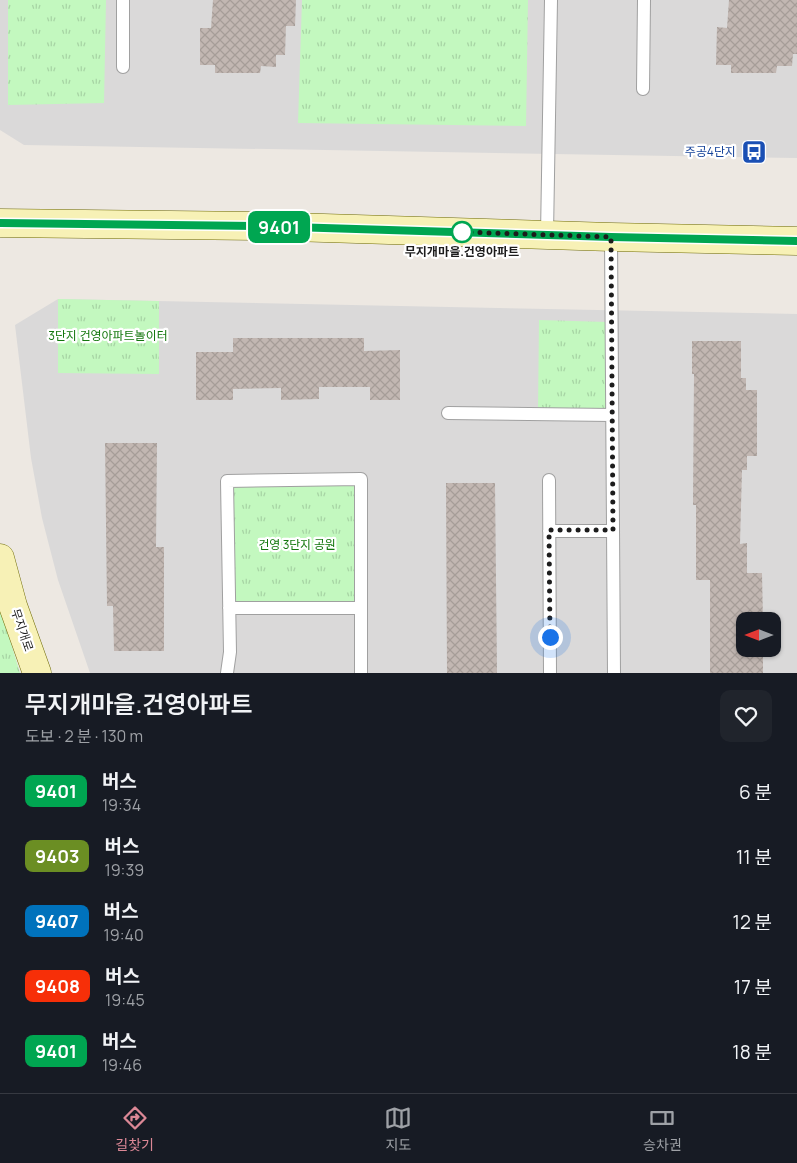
<!DOCTYPE html>
<html lang="ko">
<head>
<meta charset="utf-8">
<style>
	body { margin:0; font-family:Manrope,"Noto Sans KR",sans-serif; background:#20242c; color:#f1f3f6; height:100vh; display:flex; flex-direction:column; font-size:19px; white-space:nowrap }
	* { box-sizing:border-box; margin:0 }
	p { font-size:16px; color:#9ea1a6 }
	.icon { flex:none; width:28px; height:28px; fill:none; stroke:currentColor; stroke-width:2; stroke-linecap:round; stroke-linejoin:round }
	.map { position:relative; height:673px; overflow:hidden }
	.drawer { display:flex; flex-direction:column; background:#171b24; flex:1 }
	.drawer>* { flex:none }
	.badge { padding:0 10px; border-radius:8px; font-size:18px; line-height:32px }
	.needle { width:32px; rotate:270deg }
	.tools { position:absolute; left:736px; top:612px; display:grid; gap:10px }
	.tools a { display:grid; place-items:center; width:45px; height:45px; border-radius:10px; background:#171b24; box-shadow:0 1px 4px #0004; font-size:25px }
	.you { position:absolute; width:25px; height:25px; margin:-12px; border:4px solid #fff; border-radius:50%; background:#1a73e8; box-shadow:0 0 0 8px #1a73e833 }
	.map>.badge { position:absolute; translate:-50% -50%; box-shadow:0 0 0 2px #fff }
	.round { display:grid; place-items:center; flex:none; width:52px; height:52px; border-radius:10px; background:#20242c }
	.headline { display:flex; align-items:center; justify-content:space-between; height:85px; padding:0 25px }
	h1 { font-size:24px; font-weight:600; line-height:38px }
	ul { padding:0; list-style:none }
	li { display:flex; align-items:center; gap:15px; height:65px; padding:0 25px }
	li div { flex:1 }
	li b { display:block; font-size:19px }
	li em { font-style:normal }
	li .badge { min-width:55px; font-weight:700; text-align:center }
	.dock { display:flex; justify-content:space-around; align-items:center; height:70px; border-top:1px solid #363941; background:#171b24; font-size:14px; color:#9ea1a6 }
	.dock a { display:grid; justify-items:center; gap:2px }
	.dock .selected { color:#dc8896 }
	.map>svg:first-child { display:block }
	.residential { fill:#dad9d9; fill-rule:evenodd }
	.park { fill:url(#park-tufts) }
	.building { fill:url(#building-cross-hatch) }
	.lines { fill:none; stroke-linecap:round; stroke-linejoin:round }
	.lane-casing { stroke:#a0a0a0; stroke-width:14 }
	.secondary-casing { stroke:#6f6b07; stroke-width:29 }
	.lane { stroke:#fff; stroke-width:12 }
	.secondary { stroke:#f7f1b6; stroke-width:28 }
	.line-casing { stroke:#fff; stroke-width:11 }
	.line { stroke:#00a651; stroke-width:8 }
	.walk { stroke:#1c1c1c; stroke-width:5; stroke-dasharray:0 9 }
	.stop-dot { fill:#fff; stroke:#00a651; stroke-width:2.5 }
	.labels { text-anchor:middle; stroke-width:4.5; stroke-linejoin:round; paint-order:stroke }
	.transit-label { font-size:12px; fill:#164399; stroke:#fff; text-anchor:end }
	.stop-label { font-size:12px; font-weight:bold; fill:#1c1c1c; stroke:#fff }
	.park-label { font-size:12px; fill:#14770e; stroke:#fff }
	.street-label { font-size:12px; fill:#1c1c1c; stroke:#fff }
</style>
</head>
<body>
<div class="map">
<svg width="797" height="673" viewBox="0 0 797 673">
	<defs>
		<pattern id="park-tufts" width="24" height="20" patternUnits="userSpaceOnUse" patternTransform="scale(1.25)"><rect width="24" height="20" fill="#c3f8bf"/><path d="M3 7l-1-3M5 7V3M7 7l1-3M15 17l-1-3M17 17v-4M19 17l1-3" fill="none" stroke="#a7d4a4"/></pattern>
		<pattern id="building-cross-hatch" width="8" height="8" patternUnits="userSpaceOnUse" patternTransform="scale(1.25)"><rect width="8" height="8" fill="#c2b7b2"/><path d="M0 0l8 8M0 8l8-8" fill="none" stroke="#a69d98"/></pattern>
	</defs>
	<rect width="100%" height="100%" fill="#ede8e2"/>
	<!-- residential -->
	<path class="residential" d="M 0,0 L 797,0 L 797,158 L 24,145 L 0,130 Z
		M 58,299 L 797,314 L 797,673 L 90,673 L 58,580 L 42,518 L 31,458 L 15,325 ZM 745,621 L 772,621 L 772,649 L 745,649 Z"/>
	<!-- park -->
	<path class="park" d="M 8,0 L 106,0 L 104,103 L 8,105 Z
		M 302,0 L 528,0 L 526,126 L 298,123 Z
		M 58,299 L 159,301 L 159,374 L 58,373 Z
		M 539,320 L 607,322 L 608,411 L 538,410 Z
		M 357,484 L 357,605 L 233,604 L 232,486 Z
		M 0,607 L 20,673 L 0,673 Z"/>
	<!-- building -->
	<path class="building" d="M 213,0 L 296,0 L 295,26 L 286,26 L 285,55 L 276,55 L 276,67 L 261,66 L 260,73 L 215,73 L 215,65 L 200,65 L 200,28 L 211,28 Z
		M 729,0 L 797,0 L 797,54 L 793,54 L 792,66 L 777,66 L 776,73 L 731,73 L 731,65 L 716,65 L 717,27 L 727,28 Z
		M 233,338 L 364,338 L 364,351 L 400,350 L 400,400 L 370,400 L 370,387 L 319,387 L 319,399 L 281,400 L 281,388 L 233,389 L 233,400 L 196,400 L 196,352 L 233,352 Z
		M 692,341 L 741,341 L 741,378 L 746,378 L 746,390 L 757,390 L 757,456 L 747,456 L 747,470 L 742,470 L 740,544 L 747,543 L 747,573 L 762,573 L 763,621 L 745,621 L 745,649 L 763,649 L 763,673 L 710,673 L 710,580 L 696,580 L 696,505 L 693,505 L 694,374 L 692,374 Z
		M 105,443 L 157,443 L 156,547 L 164,547 L 164,651 L 114,651 L 113,606 L 107,606 Z
		M 446,483 L 495,483 L 497,673 L 447,673 Z"/>
	<g class="lines">
		<defs>
			<path id="lane" d="M 123,67 L 123,0
				M 643,89 L 644,0
				M 547,234 L 551,0
				M 611,237 L 614,673
				M 448,413 L 612,415
				M 549,480 L 550,673
				M 549,531 L 613,531
				M 229,608 L 361,608
				M 227,673 L 230,652 L 227,481 L 361,479 L 361,673"/>
			<path id="secondary" d="M 0,223 L 259,226 L 611,237 L 797,241
				M 0,558 L 13,606 L 37,673"/>
		</defs>
		<!-- lane casing -->
		<use href="#lane" class="lane-casing"/>
		<!-- secondary casing -->
		<use href="#secondary" class="secondary-casing"/>
		<!-- lane -->
		<use href="#lane" class="lane"/>
		<!-- secondary -->
		<use href="#secondary" class="secondary"/>
	</g>
	<g class="lines">
		<defs>
			<path id="line" d="M 0,223 L 259,226 L 611,237 L 797,241"/>
		</defs>
		<!-- line casing -->
		<use href="#line" class="line-casing"/>
		<!-- line -->
		<use href="#line" class="line"/>
		<!-- walk -->
		<path class="walk" d="M 462,232 L 611,237 L 613,530 L 549,530 L 550,637"/>
	</g>
	<!-- icons -->
	<defs>
		<symbol id="bus-square" viewBox="-11 -11 22 22"><rect x="-9" y="-9" width="18" height="18" rx="4" fill="#1a4fb4" stroke="#fff"/><path d="M-5-6H5V4H4V6H2V4H-2V6H-4V4H-5ZM-3.5-4V0h7V-4ZM-3.5 1.2v1.5H-2V1.2ZM2 1.2v1.5H3.5V1.2Z" fill="#fff"/></symbol>
	</defs>
	<g fill-rule="evenodd">
		<use href="#bus-square" x="740" y="138" width="28" height="28"/>
	</g>
	<!-- markers -->
	<circle class="stop-dot" cx="462" cy="232" r="10"/>
	<g class="labels">
		<!-- transit labels -->
		<g class="transit-label">
			<text x="736" y="156">주공4단지</text>
		</g>
		<!-- stop labels -->
		<g class="stop-label">
			<text x="462" y="256">무지개마을.건영아파트</text>
		</g>
		<!-- park labels -->
		<g class="park-label">
			<text x="108" y="340">3단지 건영아파트놀이터</text>
			<text x="297" y="549">건영 3단지 공원</text>
		</g>
		<!-- street labels -->
		<g class="street-label">
			<text transform="translate(22 630) rotate(71)" y="4">무지개로</text>
		</g>
	</g>
</svg>
<div class="tools">
<a><svg class="needle" viewBox="-14 -14 28 28"><path d="M0-13l5 13h-10z" fill="#e53935"/><path d="M0 13l5-13h-10z" fill="#9ea1a6"/></svg></a>
</div>
<div class="you" style="left:550px;top:637px"></div>
<b class="badge" style="left:279px;top:227px;background:#00a651;color:#fff">9401</b>
</div>
<section class="drawer">
<div class="headline"><div><h1>무지개마을.건영아파트</h1><p>도보 · 2 분 · 130 m</p></div><a class="round"><svg class="icon" aria-label="heart" viewBox="0 0 24 24"><path d="M12 20l-8-8c-3-5 5-10 8-4 3-6 11-1 8 4z"/></svg></a></div>
<ul>
<li><span class="badge" style="background:#00a651;color:#fff">9401</span><div><b>버스</b><p>19:34</p></div><em>6 분</em></li>
<li><span class="badge" style="background:#6b8e23;color:#fff">9403</span><div><b>버스</b><p>19:39</p></div><em>11 분</em></li>
<li><span class="badge" style="background:#0072bc;color:#fff">9407</span><div><b>버스</b><p>19:40</p></div><em>12 분</em></li>
<li><span class="badge" style="background:#f72f08;color:#fff">9408</span><div><b>버스</b><p>19:45</p></div><em>17 분</em></li>
<li><span class="badge" style="background:#00a651;color:#fff">9401</span><div><b>버스</b><p>19:46</p></div><em>18 분</em></li>
</ul>
</section>
<nav class="dock">
<a class="selected"><svg class="icon" aria-label="directions" viewBox="0 0 24 24"><path d="M12 3l9 9-9 9-9-9zM9 14v-3h6M13 9l2 2-2 2"/></svg>길찾기</a>
<a><svg class="icon" aria-label="map" viewBox="0 0 24 24"><path d="M3 6l6-2 6 2 6-2v14l-6 2-6-2-6 2zM9 4v14M15 6v14"/></svg>지도</a>
<a><svg class="icon" aria-label="tickets" viewBox="0 0 24 24"><path d="M3 7h18v10H3zM15 7v10"/></svg>승차권</a>
</nav>
</body>
</html>
